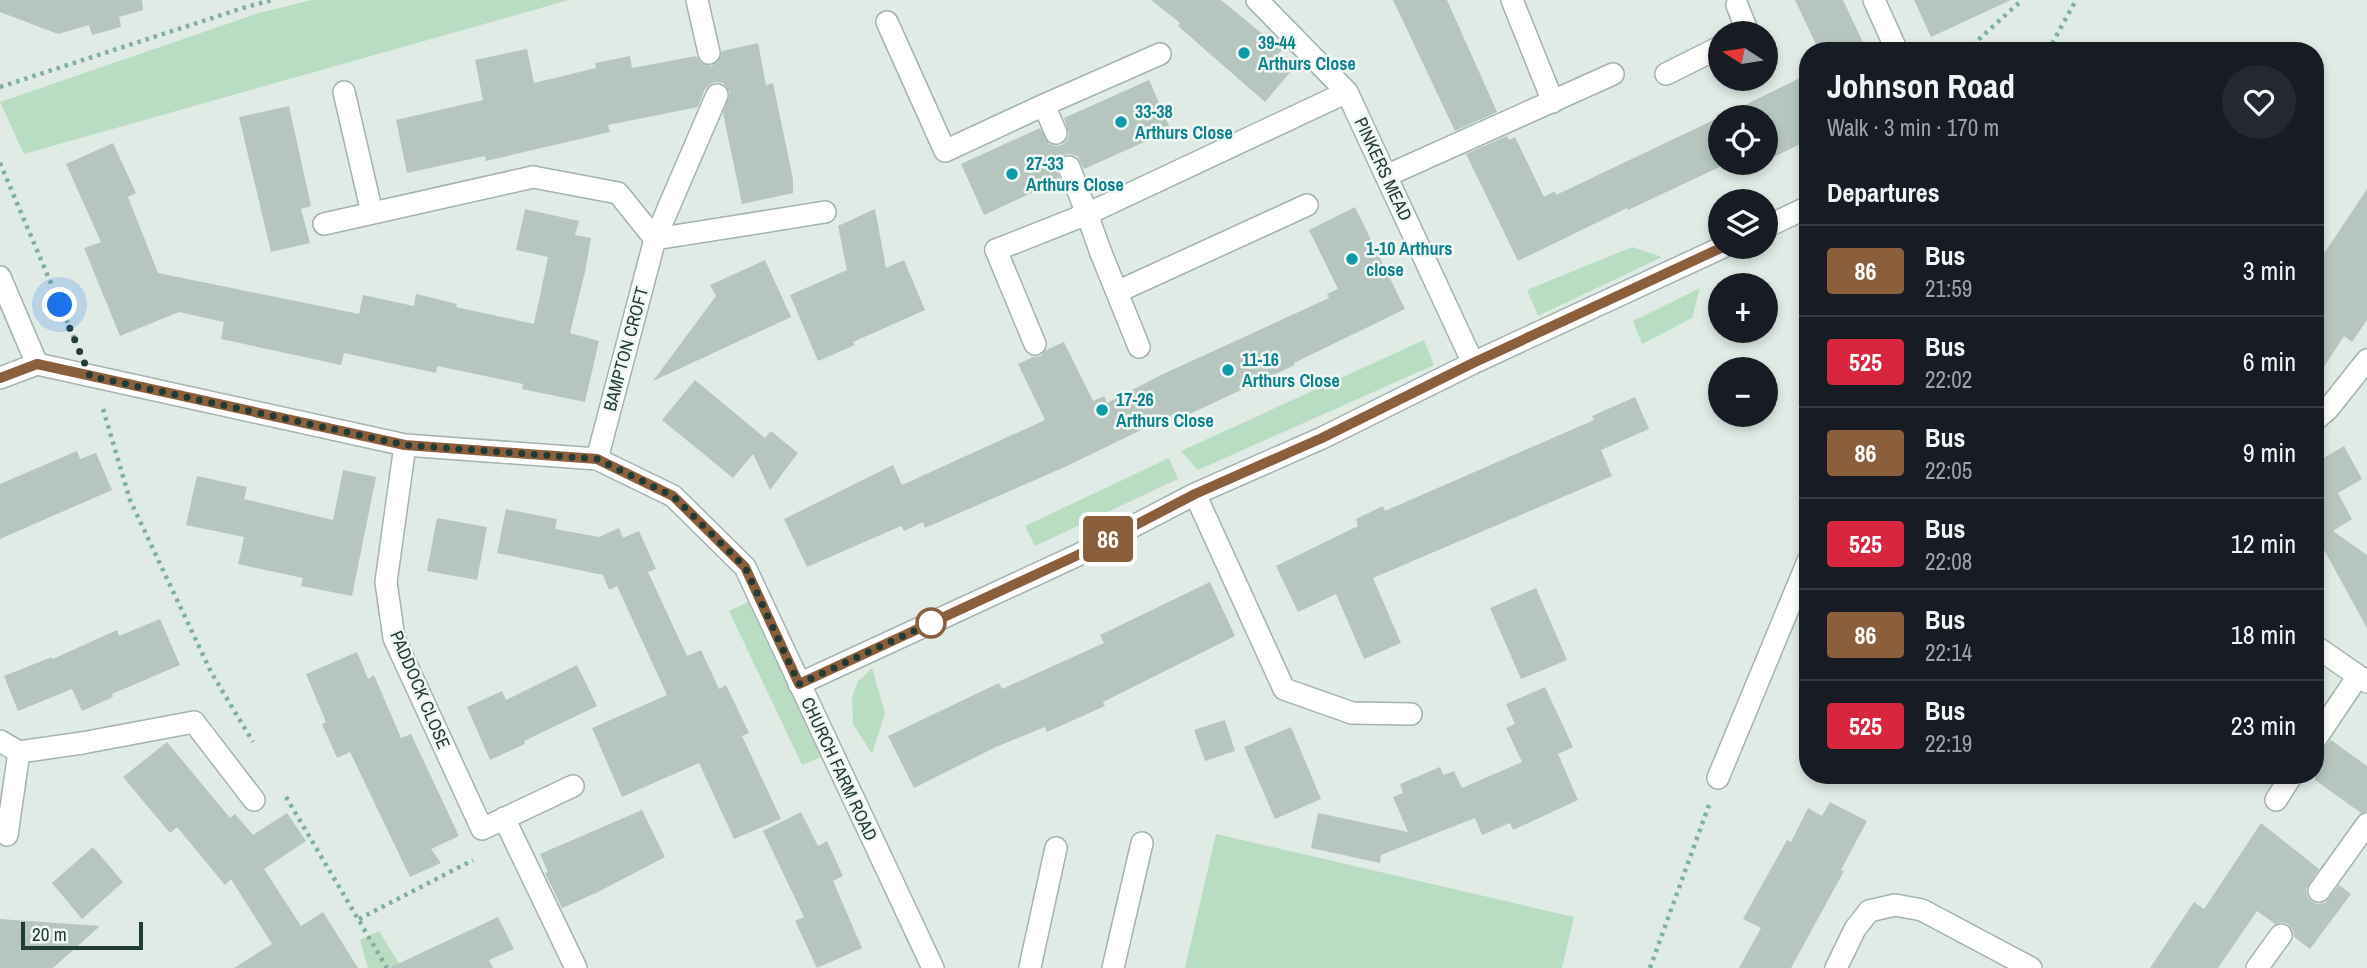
<!DOCTYPE html>
<html lang="en">
<head>
<meta charset="utf-8">
<style>
	body { margin:0; font-family:"Archivo Narrow",sans-serif; background:#242831; color:#f1f3f6; height:100vh; display:flex; flex-direction:column; font-size:26px; white-space:nowrap }
	* { box-sizing:border-box; margin:0 }
	p { font-size:23px; color:#9ea1a6 }
	.icon { flex:none; width:38px; height:38px; fill:none; stroke:currentColor; stroke-width:2; stroke-linecap:round; stroke-linejoin:round }
	.map { position:relative; flex:1; overflow:hidden }
	.sheet { position:absolute; left:1799px; top:42px; width:525px; height:742px; display:flex; flex-direction:column; background:#171b24; border-radius:28px; box-shadow:0 4px 10px #0003 }
	.sheet>* { flex:none }
	.badge { padding:0 14px; border-radius:5px; font-size:24px; line-height:46px }
	.needle { width:46px; rotate:282deg }
	.buttons { position:absolute; left:1708px; top:21px; display:grid; gap:14px }
	.buttons a { display:grid; place-items:center; width:70px; height:70px; border-radius:50%; background:#171b24; box-shadow:0 4px 10px #0003; font-size:35px }
	.scale { position:absolute; left:21px; bottom:18px; width:122px; box-sizing:border-box; padding-left:7px; border:4px solid #213c35; border-top:0; font-size:19px; line-height:24px; white-space:nowrap; color:#213c35; -webkit-text-stroke:5px #f1f8f4; paint-order:stroke }
	.you { position:absolute; width:35px; height:35px; margin:-18px; border:5px solid #fff; border-radius:50%; background:#1a73e8; box-shadow:0 0 0 10px #1a73e833 }
	.map>.badge { position:absolute; translate:-50% -50%; box-shadow:0 0 0 4px #fff }
	h2 { padding:0 28px; font-size:26px; line-height:63px }
	.round { display:grid; place-items:center; flex:none; width:74px; height:74px; border-radius:37px; background:#242831 }
	.summary { display:flex; align-items:center; justify-content:space-between; height:119px; padding:0 28px }
	h1 { font-size:33px; font-weight:800; line-height:52px }
	ul { padding:0; list-style:none }
	li { display:flex; align-items:center; gap:21px; height:91px; padding:0 28px; border-top:2px solid #363941 }
	li div { flex:1 }
	li b { display:block; font-size:26px }
	li em { font-style:normal }
	li .badge { min-width:77px; font-weight:700; text-align:center }
	.map>svg:first-child { display:block }
	.green { fill:#b9ddc3 }
	.building { fill:#b6c6bf }
	.lines { fill:none; stroke-linecap:round; stroke-linejoin:round }
	.lane-casing { stroke:#a3b3ad; stroke-width:24 }
	.street-casing { stroke:#a3b3ad; stroke-width:24 }
	.path { stroke:#80afa1; stroke-width:4.5; stroke-dasharray:3.5 5; stroke-linecap:butt }
	.lane { stroke:#fff; stroke-width:21 }
	.street { stroke:#fff; stroke-width:21 }
	.line-casing { stroke:#fff; stroke-width:16 }
	.line { stroke:#8b5e3c; stroke-width:10 }
	.walk { stroke:#213c35; stroke-width:7; stroke-dasharray:0 12.6 }
	.culture-dot { fill:#0f9aa8; stroke:#f1f8f4; stroke-width:2.5 }
	.stop-dot { fill:#fff; stroke:#8b5e3c; stroke-width:3.5 }
	.labels { text-anchor:middle; stroke-width:5; stroke-linejoin:round; paint-order:stroke }
	.culture-label { font-size:18px; font-weight:bold; fill:#0d838f; stroke:#f1f8f4; text-anchor:start }
	.street-label { font-size:18px; fill:#213c35; stroke:#f1f8f4 }
</style>
</head>
<body>
<div class="map">
<svg width="2367" height="968" viewBox="0 0 2367 968">
	<rect width="100%" height="100%" fill="#e0ebe6"/>
	<!-- green -->
	<path class="green" d="M 312,0 L 569,0 L 24,154 L 0,102 L 259,13 Z
		M 1632,247 L 1662,257 L 1538,316 L 1527,290 Z
		M 1700,288 L 1692,318 L 1642,344 L 1633,321 Z
		M 1424,340 L 1434,365 L 1198,470 L 1181,451 Z
		M 1169,458 L 1178,479 L 1035,546 L 1025,526 Z
		M 748,602 L 821,757 L 802,765 L 729,611 Z
		M 872,668 L 885,713 L 872,754 L 853,724 L 852,697 L 858,681 Z
		M 1216,834 L 1574,917 L 1562,968 L 1185,968 Z
		M 379,931 L 402,968 L 368,968 L 360,940 Z"/>
	<!-- building -->
	<path class="building" d="M 0,0 L 142,0 L 143,10 L 119,17 L 121,27 L 92,35 L 89,25 L 58,34 L 0,12 Z
		M 1151,0 L 1221,0 L 1282,50 L 1277,55 L 1293,69 L 1265,102 L 1178,26 L 1180,23 Z
		M 1393,0 L 1447,0 L 1497,112 L 1455,131 Z
		M 1795,0 L 1843,0 L 1867,51 L 1819,51 Z
		M 1914,0 L 2011,0 L 1931,37 Z
		M 758,43 L 766,85 L 773,83 L 793,179 L 793,193 L 742,204 L 723,113 L 730,93 L 723,83 L 716,82 L 710,84 L 705,89 L 698,107 L 608,125 L 610,132 L 486,161 L 485,156 L 407,173 L 396,120 L 483,100 L 475,60 L 527,49 L 534,83 L 596,68 L 595,63 L 630,56 L 632,68 L 696,56 L 700,62 L 711,66 L 718,62 L 722,51 Z
		M 1808,74 L 1808,140 L 1766,161 L 1766,117 L 1720,117 Z
		M 1149,80 L 1171,130 L 1084,169 L 1077,156 L 1070,154 L 1064,155 L 1058,159 L 1056,166 L 1060,180 L 984,215 L 961,164 L 1040,128 L 1049,144 L 1055,146 L 1062,145 L 1067,140 L 1069,134 L 1064,118 Z
		M 289,106 L 311,206 L 301,209 L 310,243 L 271,252 L 239,117 Z
		M 1720,117 L 1720,163 L 1746,163 L 1730,171 L 1726,164 L 1628,210 L 1627,208 L 1518,261 L 1466,154 L 1507,136 L 1509,140 L 1515,137 L 1544,197 L 1555,191 L 1556,195 Z
		M 113,143 L 136,193 L 128,197 L 158,273 L 359,314 L 363,295 L 414,306 L 416,294 L 457,304 L 456,307 L 534,324 L 548,257 L 516,250 L 525,209 L 579,221 L 575,235 L 591,238 L 585,272 L 570,333 L 599,341 L 585,402 L 522,389 L 523,384 L 437,366 L 436,373 L 344,353 L 341,365 L 221,339 L 224,322 L 179,312 L 120,336 L 84,248 L 101,242 L 66,164 Z
		M 2367,189 L 2367,320 L 2352,342 L 2344,336 L 2315,381 L 2315,267 Z
		M 1355,207 L 1405,309 L 1294,363 L 1295,365 L 1181,418 L 1178,412 L 1067,466 L 925,528 L 923,522 L 904,531 L 901,526 L 807,567 L 784,519 L 893,465 L 902,485 L 1045,420 L 1018,364 L 1033,357 L 1041,356 L 1046,350 L 1064,342 L 1093,401 L 1104,396 L 1107,403 L 1161,375 L 1329,298 L 1327,294 L 1338,289 L 1309,230 Z
		M 875,209 L 886,268 L 904,260 L 925,310 L 853,342 L 855,345 L 818,361 L 790,295 L 847,270 L 838,226 Z
		M 765,260 L 791,317 L 653,381 L 716,296 L 710,285 Z
		M 695,380 L 765,438 L 771,431 L 798,453 L 770,490 L 753,454 L 733,478 L 662,420 Z
		M 1635,397 L 1649,429 L 1601,450 L 1612,476 L 1373,578 L 1401,643 L 1364,659 L 1336,594 L 1298,612 L 1276,566 L 1358,526 L 1356,519 L 1383,506 L 1385,511 L 1594,420 L 1592,416 Z
		M 2344,446 L 2362,479 L 2338,493 L 2352,519 L 2333,531 L 2367,555 L 2367,628 L 2318,539 L 2315,541 L 2315,451 L 2320,460 Z
		M 77,451 L 80,459 L 96,453 L 112,490 L 0,539 L 0,484 Z
		M 343,470 L 376,477 L 352,596 L 301,586 L 303,578 L 238,564 L 244,537 L 186,525 L 197,476 L 247,487 L 244,499 L 333,520 Z
		M 506,509 L 557,519 L 555,529 L 599,537 L 619,528 L 623,538 L 639,531 L 656,569 L 648,572 L 687,656 L 701,650 L 719,689 L 726,685 L 749,733 L 742,736 L 781,819 L 734,839 L 699,763 L 622,797 L 592,728 L 667,695 L 617,586 L 609,590 L 603,575 L 497,553 Z
		M 437,518 L 487,527 L 477,580 L 427,571 Z
		M 1210,582 L 1235,636 L 1103,702 L 1105,706 L 1047,732 L 1045,727 L 996,747 L 914,788 L 888,736 L 999,683 L 1002,689 L 1104,643 L 1100,635 Z
		M 1536,588 L 1567,660 L 1521,679 L 1490,608 Z
		M 160,619 L 180,665 L 112,694 L 113,697 L 82,711 L 72,689 L 18,711 L 4,676 L 52,657 L 53,659 L 117,630 L 119,636 Z
		M 357,652 L 368,679 L 374,675 L 401,738 L 411,734 L 459,836 L 431,849 L 441,863 L 410,877 L 350,752 L 337,758 L 322,724 L 326,722 L 306,674 Z
		M 577,665 L 597,706 L 524,741 L 525,744 L 490,760 L 467,707 L 502,691 L 506,700 Z
		M 1545,687 L 1573,747 L 1558,754 L 1578,800 L 1513,830 L 1510,823 L 1482,835 L 1475,818 L 1381,855 L 1380,863 L 1311,848 L 1318,813 L 1408,832 L 1393,797 L 1403,793 L 1400,784 L 1440,767 L 1443,775 L 1454,771 L 1462,788 L 1522,762 L 1506,728 L 1515,724 L 1506,704 Z
		M 1225,720 L 1235,751 L 1205,761 L 1194,730 Z
		M 1291,727 L 1321,799 L 1275,819 L 1244,747 Z
		M 2331,740 L 2367,766 L 2367,811 L 2361,813 L 2315,780 L 2315,753 L 2321,751 Z
		M 167,742 L 230,818 L 235,814 L 253,835 L 287,813 L 306,841 L 264,869 L 301,926 L 323,912 L 358,968 L 234,968 L 272,944 L 231,879 L 225,885 L 177,827 L 170,833 L 123,777 Z
		M 1830,802 L 1867,821 L 1841,870 L 1844,871 L 1791,968 L 1739,968 L 1761,928 L 1743,919 L 1787,840 L 1791,842 L 1808,808 L 1822,816 Z
		M 642,810 L 665,857 L 598,892 L 562,908 L 545,873 L 548,872 L 540,854 Z
		M 801,812 L 818,846 L 827,841 L 843,876 L 833,881 L 862,948 L 817,968 L 795,921 L 804,917 L 763,831 Z
		M 2261,823 L 2319,869 L 2306,889 L 2307,896 L 2311,901 L 2317,904 L 2325,903 L 2339,885 L 2351,894 L 2310,949 L 2294,937 L 2293,930 L 2288,924 L 2282,922 L 2275,924 L 2257,911 L 2218,968 L 2150,968 L 2194,902 L 2204,909 Z
		M 93,847 L 123,882 L 82,919 L 52,883 Z
		M 498,917 L 514,949 L 489,960 L 493,968 L 389,968 Z
		M 0,919 L 100,926 L 53,968 L 0,968 Z"/>
	<g class="lines">
		<defs>
			<path id="lane" d="M 697,0 L 709,53
				M 1512,0 L 1553,102
				M 1737,5 L 1748,33
				M 887,22 L 945,151 L 1044,105
				M 1666,74 L 1720,47
				M 344,92 L 372,213
				M 1056,133 L 1044,105 L 1160,54
				M 1069,167 L 1087,214
				M 1386,176 L 1613,74
				M 324,224 L 533,177
				M 725,228 L 825,212
				M 655,239 L 717,95
				M 996,250 L 1035,344
				M 1101,253 L 1139,347
				M 1117,292 L 1307,205
				M 2315,740 L 2358,676
				M 82,743 L 194,722 L 254,800
				M 2276,800 L 2292,775
				M 2319,891 L 2367,824
				M 1030,967 L 1056,848
				M 1113,968 L 1142,843
				M 2257,968 L 2281,935"/>
			<path id="street" d="M 1257,0 L 1347,92 L 1473,363
				M 1874,0 L 1897,51
				M 533,177 L 618,193 L 655,239 L 725,228
				M 1087,214 L 1101,253
				M 1766,227 L 1808,207
				M 996,250 L 1087,214 L 1347,92
				M 0,277 L 37,364
				M 0,378 L 37,364 L 405,445 L 597,459 L 673,496 L 745,567 L 933,968
				M 2315,420 L 2328,409 L 2367,360
				M 405,445 L 386,582 L 394,638 L 482,829 L 573,786
				M 597,459 L 655,239
				M 1195,494 L 1284,689 L 1352,713 L 1411,714
				M 2315,646 L 2367,682
				M 799,684 L 1078,555 L 1195,494 L 1322,438 L 1473,363 L 1723,247
				M 0,741 L 19,752 L 7,835
				M 19,752 L 82,743
				M 1718,778 L 1808,561
				M 504,818 L 576,968
				M 1836,968 L 1855,929 L 1869,911 L 1895,905 L 1922,910 L 2031,968"/>
		</defs>
		<!-- lane casing -->
		<use href="#lane" class="lane-casing"/>
		<!-- street casing -->
		<use href="#street" class="street-casing"/>
		<!-- path -->
		<path class="path" d="M 1966,51 L 2022,0
			M 2048,51 L 2076,0
			M 0,87 L 246,7 L 273,0
			M 0,163 L 75,340
			M 103,409 L 130,500 L 211,672 L 253,742
			M 286,797 L 387,968
			M 359,919 L 473,860
			M 1650,968 L 1709,805"/>
		<!-- lane -->
		<use href="#lane" class="lane"/>
		<!-- street -->
		<use href="#street" class="street"/>
	</g>
	<g class="lines">
		<defs>
			<path id="line" d="M 0,378 L 37,364 L 405,445 L 597,459 L 673,496 L 745,567 L 799,684 L 1078,555 L 1195,494 L 1322,438 L 1473,363 L 1723,247"/>
		</defs>
		<!-- line casing -->
		<use href="#line" class="line-casing"/>
		<!-- line -->
		<use href="#line" class="line"/>
		<!-- walk -->
		<path class="walk" d="M 60,305 L 90,376 L 405,445 L 597,459 L 673,496 L 745,567 L 799,684 L 931,623"/>
	</g>
	<!-- markers -->
	<g class="culture-dot">
		<circle cx="1244" cy="53" r="7"/>
		<circle cx="1121" cy="122" r="7"/>
		<circle cx="1012" cy="174" r="7"/>
		<circle cx="1352" cy="259" r="7"/>
		<circle cx="1228" cy="370" r="7"/>
		<circle cx="1102" cy="410" r="7"/>
	</g>
	<circle class="stop-dot" cx="931" cy="623" r="14"/>
	<g class="labels">
		<!-- culture labels -->
		<g class="culture-label">
			<text x="1258" y="49">39-44<tspan x="1258" dy="21">Arthurs Close</tspan></text>
			<text x="1135" y="118">33-38<tspan x="1135" dy="21">Arthurs Close</tspan></text>
			<text x="1026" y="170">27-33<tspan x="1026" dy="21">Arthurs Close</tspan></text>
			<text x="1366" y="255">1-10 Arthurs<tspan x="1366" dy="21">close</tspan></text>
			<text x="1242" y="366">11-16<tspan x="1242" dy="21">Arthurs Close</tspan></text>
			<text x="1116" y="406">17-26<tspan x="1116" dy="21">Arthurs Close</tspan></text>
		</g>
		<!-- street labels -->
		<g class="street-label">
			<text transform="translate(1383 169) rotate(65)" y="6">PINKERS MEAD</text>
			<text transform="translate(626 349) rotate(-75)" y="6">BAMPTON CROFT</text>
			<text transform="translate(420 690) rotate(67)" y="6">PADDOCK CLOSE</text>
			<text transform="translate(839 769) rotate(65)" y="6">CHURCH FARM ROAD</text>
		</g>
	</g>
</svg>
<div class="buttons">
<a><svg class="needle" viewBox="-14 -14 28 28"><path d="M0-13l5 13h-10z" fill="#e53935"/><path d="M0 13l5-13h-10z" fill="#9ea1a6"/></svg></a>
<a><svg class="icon" aria-label="locate" viewBox="0 0 24 24"><circle cx="12" cy="12" r="6"/><path d="M12 2v4M12 18v4M2 12h4M18 12h4"/></svg></a>
<a><svg class="icon" aria-label="layers" viewBox="0 0 24 24"><path d="M12 4l9 5-9 5-9-5zM3 14l9 5 9-5"/></svg></a>
<a>+</a>
<a>−</a>
</div>
<div class="scale">20 m</div>
<div class="you" style="left:60px;top:305px"></div>
<b class="badge" style="left:1108px;top:539px;background:#8b5e3c;color:#fff">86</b>
<section class="sheet">
<div class="summary"><div><h1>Johnson Road</h1><p>Walk · 3 min · 170 m</p></div><a class="round"><svg class="icon" aria-label="heart" viewBox="0 0 24 24"><path d="M12 20l-8-8c-3-5 5-10 8-4 3-6 11-1 8 4z"/></svg></a></div>
<h2>Departures</h2>
<ul>
<li><span class="badge" style="background:#8b5e3c;color:#fff">86</span><div><b>Bus</b><p>21:59</p></div><em>3 min</em></li>
<li><span class="badge" style="background:#d7263d;color:#fff">525</span><div><b>Bus</b><p>22:02</p></div><em>6 min</em></li>
<li><span class="badge" style="background:#8b5e3c;color:#fff">86</span><div><b>Bus</b><p>22:05</p></div><em>9 min</em></li>
<li><span class="badge" style="background:#d7263d;color:#fff">525</span><div><b>Bus</b><p>22:08</p></div><em>12 min</em></li>
<li><span class="badge" style="background:#8b5e3c;color:#fff">86</span><div><b>Bus</b><p>22:14</p></div><em>18 min</em></li>
<li><span class="badge" style="background:#d7263d;color:#fff">525</span><div><b>Bus</b><p>22:19</p></div><em>23 min</em></li>
</ul>
</section>
</div>
</body>
</html>
